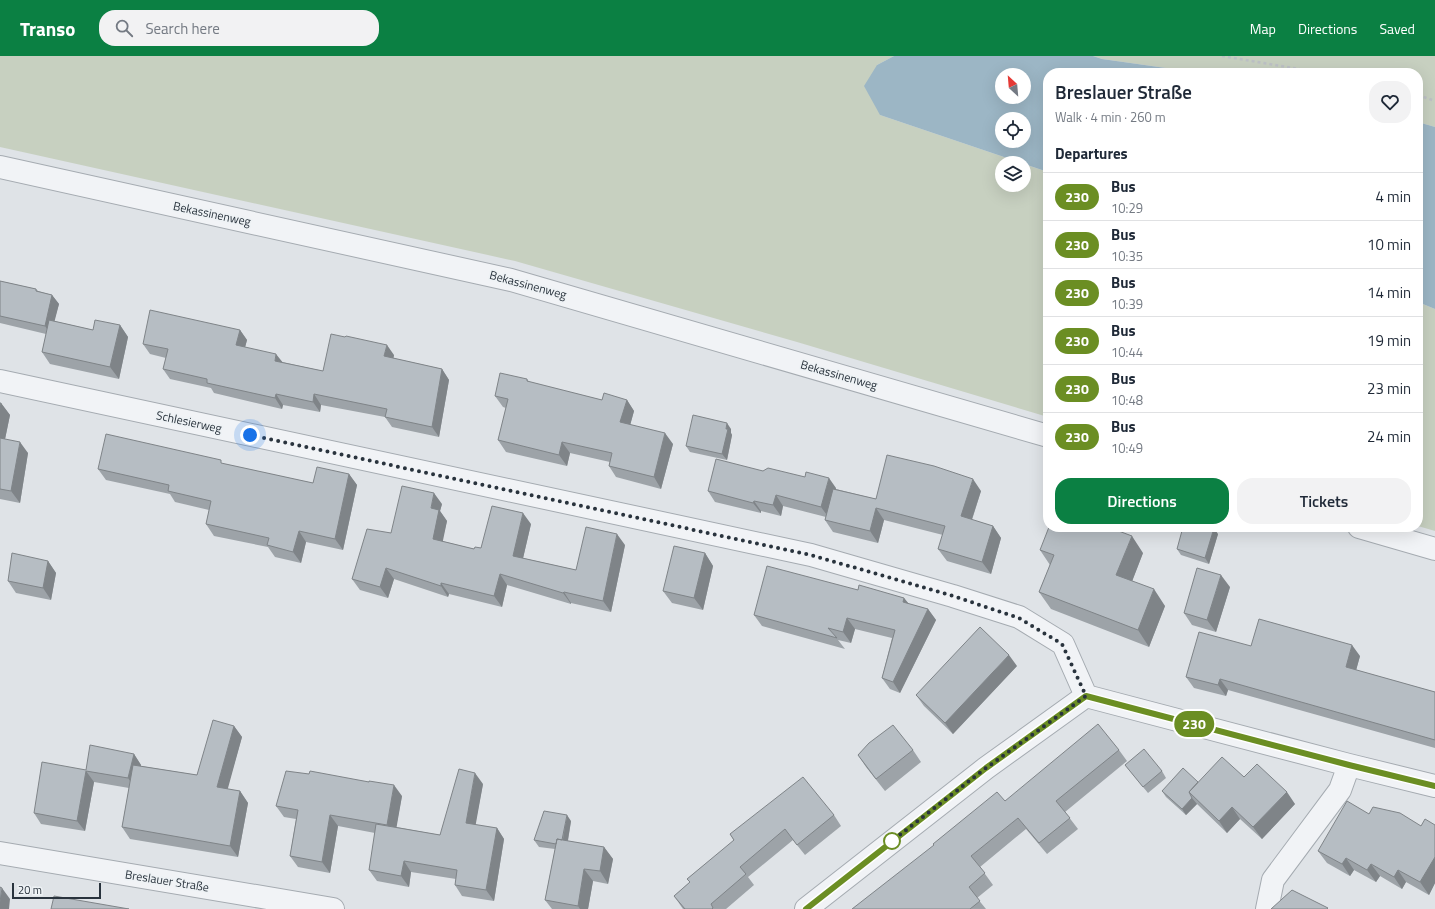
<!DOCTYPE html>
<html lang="en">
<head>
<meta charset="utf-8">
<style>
	body { margin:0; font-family:"Titillium Web",sans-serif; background:#f2f2f3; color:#1f2937; height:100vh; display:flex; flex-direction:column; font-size:15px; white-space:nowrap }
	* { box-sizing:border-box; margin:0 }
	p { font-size:13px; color:#747a83 }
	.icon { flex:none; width:22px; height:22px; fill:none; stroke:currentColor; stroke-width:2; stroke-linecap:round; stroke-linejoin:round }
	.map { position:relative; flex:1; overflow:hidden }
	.side { position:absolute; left:1043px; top:12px; width:380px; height:464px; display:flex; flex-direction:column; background:#fff; border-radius:16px; box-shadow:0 4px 16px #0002 }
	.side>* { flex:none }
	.badge { padding:0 8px; border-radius:13px; font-size:14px; line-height:26px }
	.needle { width:26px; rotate:334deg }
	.fabs { position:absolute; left:995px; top:12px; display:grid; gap:8px }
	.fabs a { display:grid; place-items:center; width:36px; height:36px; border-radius:50%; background:#fff; box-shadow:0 4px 16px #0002; font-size:20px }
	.scale { position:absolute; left:12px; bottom:10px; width:89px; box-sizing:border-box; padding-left:4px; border:2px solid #29333d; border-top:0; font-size:11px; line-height:14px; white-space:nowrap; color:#29333d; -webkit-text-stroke:3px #eef2f5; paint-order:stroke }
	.you { position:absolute; width:20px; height:20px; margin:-10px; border:3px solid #fff; border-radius:50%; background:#1a73e8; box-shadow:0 0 0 6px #1a73e833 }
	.map>.badge { position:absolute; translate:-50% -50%; box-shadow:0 0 0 2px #fff }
	h2 { padding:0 12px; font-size:15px; line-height:36px }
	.round { display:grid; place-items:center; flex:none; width:42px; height:42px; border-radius:16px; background:#f2f2f3 }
	.overview { display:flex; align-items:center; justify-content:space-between; height:68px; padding:0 12px }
	h1 { font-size:19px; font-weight:600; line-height:30px }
	.action { display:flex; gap:8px; margin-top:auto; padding:8px 12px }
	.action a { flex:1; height:46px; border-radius:16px; background:#0b8043; color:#fff; font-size:16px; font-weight:600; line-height:46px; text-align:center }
	.action a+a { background:#f2f2f3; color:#1f2937 }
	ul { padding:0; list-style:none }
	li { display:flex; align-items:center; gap:12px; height:48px; padding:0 12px; border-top:1px solid #e0e1e3 }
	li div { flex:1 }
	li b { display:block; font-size:15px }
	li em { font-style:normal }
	li .badge { min-width:44px; font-weight:700; text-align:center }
	header { display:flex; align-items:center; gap:24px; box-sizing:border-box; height:56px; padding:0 20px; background:#0b8043; color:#fff }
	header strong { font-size:19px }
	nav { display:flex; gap:22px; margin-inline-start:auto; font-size:14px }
	.search { width:280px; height:36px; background:#f2f2f3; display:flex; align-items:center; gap:10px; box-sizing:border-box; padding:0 14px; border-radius:16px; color:#747a83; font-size:15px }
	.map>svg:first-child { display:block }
	.green { fill:#c7d0c0 }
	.water { fill:#9cb6c5; fill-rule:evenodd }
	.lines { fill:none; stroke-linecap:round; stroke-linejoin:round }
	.minor-casing { stroke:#a5abb1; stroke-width:24 }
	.path { stroke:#bdc1c6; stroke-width:2.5; stroke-dasharray:3 3; stroke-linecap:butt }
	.minor { stroke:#f1f3f6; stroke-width:22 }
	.wall { fill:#9da3a8 }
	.shaded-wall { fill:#7f8488 }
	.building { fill:#b6bdc3; stroke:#7f8488 }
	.line-casing { stroke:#fff; stroke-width:9 }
	.line { stroke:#6b8e23; stroke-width:6 }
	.walk { stroke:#29333d; stroke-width:4; stroke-dasharray:0 7.2 }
	.stop-dot { fill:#fff; stroke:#6b8e23; stroke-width:2 }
	.labels { text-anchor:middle; stroke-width:3.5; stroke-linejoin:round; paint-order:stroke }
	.street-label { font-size:12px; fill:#29333d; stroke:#eef2f5 }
</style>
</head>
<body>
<header>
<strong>Transo</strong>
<div class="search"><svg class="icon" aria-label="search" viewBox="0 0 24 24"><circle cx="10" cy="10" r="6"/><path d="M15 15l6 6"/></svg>Search here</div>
<nav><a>Map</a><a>Directions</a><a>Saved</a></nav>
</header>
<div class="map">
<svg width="1435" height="853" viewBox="0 0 1435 853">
	<rect width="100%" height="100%" fill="#dfe3e7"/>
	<!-- green -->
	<path class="green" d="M 0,0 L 894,0 L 877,9 L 880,59 L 1022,107 L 1002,107 L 1002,129 L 1024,129 L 1024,108 L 1048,116 L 1048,361 L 797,286 L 515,205 L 0,91 Z
		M 1093,0 L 1435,0 L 1435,71 L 1418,66 L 1418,17 L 1192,17 L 1180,14 L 1102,3 Z
		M 1418,246 L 1435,253 L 1435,475 L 1418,470 Z"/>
	<!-- water -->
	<path class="water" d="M 894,0 L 1093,0 L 1102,3 L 1180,14 L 1192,17 L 1048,17 L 1048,116 L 880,59 L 864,30 L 877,9 ZM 1002,19 L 1024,19 L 1024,41 L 1002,41 ZM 1002,63 L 1024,63 L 1024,85 L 1002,85 Z
		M 1418,66 L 1435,71 L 1435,253 L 1418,246 Z"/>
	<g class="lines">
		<defs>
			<path id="minor" d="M 0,111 L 511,224 L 1048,380
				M 0,325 L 811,499 L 953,540 L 1019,561 L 1063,588 L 1086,640
				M 1359,471 L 1435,493
				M 0,797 L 333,853
				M 806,853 L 986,712 L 1086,640 L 1349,709 L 1435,730
				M 1267,853 L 1273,824 L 1340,734 L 1349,709"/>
		</defs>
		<!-- minor casing -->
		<use href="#minor" class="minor-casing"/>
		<!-- path -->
		<path class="path" d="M 1222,0 L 1322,17
			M 1418,39 L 1435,45"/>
		<!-- minor -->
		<use href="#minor" class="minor"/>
	</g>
	<!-- wall -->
	<path class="wall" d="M 0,225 L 36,233 L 38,235 L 52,239 L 59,248 L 54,265 L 93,274 L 120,269 L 128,281 L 119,323 L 50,308 L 42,296 L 46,278 L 0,267 Z
		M 240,274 L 247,284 L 245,291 L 282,306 L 323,315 L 394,299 L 393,302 L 442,313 L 449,324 L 439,381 L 392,371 L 385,361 L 321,349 L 320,356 L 283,349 L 282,353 L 214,337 L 211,332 L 170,323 L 163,313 L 166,302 L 150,298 L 143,288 Z
		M 527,323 L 529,326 L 602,344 L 627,344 L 634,355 L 630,369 L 673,388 L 661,433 L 616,421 L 609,410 L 610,406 L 570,397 L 567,410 L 506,396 L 498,384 L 506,352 L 503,351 L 495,340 Z
		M 0,347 L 1,347 L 10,359 L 5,383 L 28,397 L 20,447 L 0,443 Z
		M 731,373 L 731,377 L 732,379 L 727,404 L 690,396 L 686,390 Z
		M 224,408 L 313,427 L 349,418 L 357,429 L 343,494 L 306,486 L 301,507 L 275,501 L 268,491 L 214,480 L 206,468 L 209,454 L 175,446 L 170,438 L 106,424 L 98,413 Z
		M 836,432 L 836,433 L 876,443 L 981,435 L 972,464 L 993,470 L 1001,482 L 991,518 L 947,505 L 938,493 L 943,479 L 884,464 L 878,487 L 833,476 L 825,464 L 826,461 L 783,450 L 781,460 L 761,455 L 761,457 L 715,446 L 708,435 Z
		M 442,448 L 440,455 L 447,465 L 442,485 L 474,493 L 481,492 L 531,468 L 523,502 L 576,514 L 625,489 L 611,556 L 571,547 L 571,548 L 507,529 L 502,551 L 449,538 L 448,541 L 394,523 L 388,542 L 360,534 L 352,523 L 391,477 Z
		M 1218,478 L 1209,508 L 1181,499 L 1177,493 Z
		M 1040,494 L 1143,497 L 1132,525 L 1165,550 L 1149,591 L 1051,553 L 1039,536 L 1050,509 Z
		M 705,497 L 713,510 L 703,554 L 672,547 L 663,535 Z
		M 48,505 L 56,517 L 51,544 L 16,537 L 8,525 Z
		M 1230,531 L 1216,576 L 1192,569 L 1184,557 Z
		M 858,534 L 904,542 L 909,548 L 928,553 L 936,564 L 900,637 L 890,633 L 882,622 L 892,582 L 855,573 L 851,587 L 838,584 L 845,593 L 762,570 L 754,559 Z
		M 1251,590 L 1360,600 L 1356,614 L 1435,636 L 1435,692 L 1228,634 L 1226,640 L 1194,632 L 1186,621 Z
		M 1017,610 L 953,678 L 924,650 L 916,639 Z
		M 234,670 L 242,681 L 227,733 L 240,735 L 248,747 L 238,801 L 130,783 L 122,771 L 129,732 L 94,726 L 85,775 L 41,768 L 34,757 L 86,714 L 134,698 L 141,709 L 141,710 L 197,719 Z
		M 913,694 L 921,706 L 885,735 L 866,711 L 858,699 Z
		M 1119,694 L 1127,705 L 1065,756 L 1078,773 L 1047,798 L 1026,773 L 980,811 L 993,829 L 977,842 L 986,853 L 852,853 L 1005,745 Z
		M 1125,709 L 1162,715 L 1166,722 L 1148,737 Z
		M 1244,721 L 1295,748 L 1262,783 L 1240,763 L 1227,777 L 1197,748 L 1186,759 L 1166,741 L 1162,735 L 1198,726 Z
		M 483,728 L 475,769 L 497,772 L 504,783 L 494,845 L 462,840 L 455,829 L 456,823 L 411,816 L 409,831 L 377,825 L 369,814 L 375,777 L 338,770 L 330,817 L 298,811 L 290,800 L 296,763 L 284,761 L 276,750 L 402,740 L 396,771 L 440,779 Z
		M 1369,758 L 1421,770 L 1435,769 L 1435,827 L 1429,839 L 1406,826 L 1402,833 L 1380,820 L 1376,826 L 1354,814 L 1350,820 L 1327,807 L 1318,795 Z
		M 834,759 L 841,770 L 805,799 L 793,784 L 748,821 L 754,829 L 726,853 L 683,853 L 674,840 L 690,826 L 687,823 L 734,785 L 730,778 Z
		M 571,765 L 568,785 L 604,791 L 613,803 L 608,828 L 593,825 L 588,853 L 552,853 L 545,844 L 555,793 L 539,791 L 534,784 Z"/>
	<!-- shaded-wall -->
	<path class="shaded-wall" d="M 52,239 L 59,248 L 51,279 L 45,270 Z
		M 120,269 L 128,281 L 119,323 L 110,311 Z
		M 240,274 L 247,284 L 243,299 L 236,289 Z
		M 387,289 L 394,299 L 392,311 L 384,300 Z
		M 276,298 L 284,308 L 275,305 Z
		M 442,313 L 449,324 L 439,381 L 432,371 Z
		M 276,338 L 283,349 L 282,353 L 275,342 Z
		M 314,338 L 321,349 L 320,356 L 313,346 Z
		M 627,344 L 634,355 L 628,377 L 620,366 Z
		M 1,347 L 10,359 L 3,393 L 0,389 L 0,354 Z
		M 727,367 L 731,373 L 731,377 L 732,379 L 727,404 L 722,398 Z
		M 665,377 L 673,388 L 661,433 L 654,421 Z
		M 20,386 L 28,397 L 20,447 L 11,435 Z
		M 562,386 L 570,397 L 567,410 L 559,399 Z
		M 349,418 L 357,429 L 343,494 L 335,483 Z
		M 829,422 L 836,432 L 829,462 L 821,451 Z
		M 973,423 L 981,435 L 969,472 L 961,460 Z
		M 434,437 L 442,448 L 440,455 L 447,465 L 441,494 L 433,483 L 431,452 Z
		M 776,439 L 783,450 L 781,460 L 773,449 Z
		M 754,445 L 761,455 L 761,457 L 753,447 Z
		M 876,452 L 884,464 L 878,487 L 870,475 Z
		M 523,457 L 531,468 L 521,511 L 513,500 Z
		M 993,470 L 1001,482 L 991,518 L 982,506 Z
		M 1214,472 L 1218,478 L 1209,508 L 1205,502 Z
		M 299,475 L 306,486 L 301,507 L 293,496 Z
		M 617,478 L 625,489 L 611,556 L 603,545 Z
		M 1132,480 L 1143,497 L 1128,536 L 1116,519 Z
		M 705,497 L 713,510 L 703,554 L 694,542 Z
		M 48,505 L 56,517 L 51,544 L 43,532 Z
		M 386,512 L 394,523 L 388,542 L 380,531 Z
		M 500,518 L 507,529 L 502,551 L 494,540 Z
		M 1221,519 L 1230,531 L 1216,576 L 1207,564 Z
		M 441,527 L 449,538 L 448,541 L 441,530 Z
		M 1154,533 L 1165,550 L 1149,591 L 1138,574 Z
		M 564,536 L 571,547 L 571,548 L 563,537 Z
		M 904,542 L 912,552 L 903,546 Z
		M 928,553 L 936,564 L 900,637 L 893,626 Z
		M 847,562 L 855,573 L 851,587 L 843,576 Z
		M 1352,589 L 1360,600 L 1354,622 L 1346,611 Z
		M 1009,599 L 1017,610 L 953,678 L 945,667 Z
		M 1220,623 L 1228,634 L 1226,640 L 1218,629 Z
		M 234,670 L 242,681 L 225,743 L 217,731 Z
		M 134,698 L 141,709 L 135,732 L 128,722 Z
		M 86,715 L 94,726 L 85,775 L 77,765 Z
		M 475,717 L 483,728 L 474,778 L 466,767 Z
		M 394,729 L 402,740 L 395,780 L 387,769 Z
		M 240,735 L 248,747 L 238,801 L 230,790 Z
		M 1287,736 L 1295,748 L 1262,783 L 1253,771 Z
		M 1192,742 L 1197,748 L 1186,759 L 1182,753 Z
		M 1232,751 L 1240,763 L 1227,777 L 1219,765 Z
		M 330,759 L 338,770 L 330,817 L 322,806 Z
		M 567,759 L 571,765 L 566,795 L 562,789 Z
		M 497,772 L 504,783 L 494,845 L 486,834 Z
		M 604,791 L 613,803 L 608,828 L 600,815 Z
		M 1435,801 L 1435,827 L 1429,839 L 1420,826 Z
		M 1346,802 L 1354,814 L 1350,820 L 1342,808 Z
		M 404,805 L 411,816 L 409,831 L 401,820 Z
		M 1371,808 L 1380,820 L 1376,826 L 1367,814 Z
		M 584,813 L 593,825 L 588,853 L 580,853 L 578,850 Z
		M 1398,814 L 1406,826 L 1402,833 L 1394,821 Z
		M 2,832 L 10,843 L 9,853 L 0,853 L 0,846 Z"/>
	<!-- building -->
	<path class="building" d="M 0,225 L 36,233 L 36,235 L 52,239 L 45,270 L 0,260 Z
		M 150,254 L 240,274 L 236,289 L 276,298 L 275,305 L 323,315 L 331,278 L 345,281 L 346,280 L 387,289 L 384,300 L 442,313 L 432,371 L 385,361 L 387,353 L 314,338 L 313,346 L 276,338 L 275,342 L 207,327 L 207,323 L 163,313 L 168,293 L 143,288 Z
		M 49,264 L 93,274 L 95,264 L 120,269 L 110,311 L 42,296 Z
		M 500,317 L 527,323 L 527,325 L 602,344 L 604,337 L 627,344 L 620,366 L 665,377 L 654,421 L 609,410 L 612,397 L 562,386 L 559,399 L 498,384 L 508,343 L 495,340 Z
		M 0,347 L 1,347 L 0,354 Z
		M 693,359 L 727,367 L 726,373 L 728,373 L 722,398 L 686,390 Z
		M 106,378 L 221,404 L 221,407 L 313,427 L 317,411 L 349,418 L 335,483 L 299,475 L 293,496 L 267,489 L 269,482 L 206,468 L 211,445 L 168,435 L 169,429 L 98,413 Z
		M 0,382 L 20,386 L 11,435 L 0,433 Z
		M 887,399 L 934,410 L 973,423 L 961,460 L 993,470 L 982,506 L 938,493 L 945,470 L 876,452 L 870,475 L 825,464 L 833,433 L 876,443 Z
		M 716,403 L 763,415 L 768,412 L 805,421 L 806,416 L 829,422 L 821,451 L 776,439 L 773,449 L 754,445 L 753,447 L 708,435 Z
		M 402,430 L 434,437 L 431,452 L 439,454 L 433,483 L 474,493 L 475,491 L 481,492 L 492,450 L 523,457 L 513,500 L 576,514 L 586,471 L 617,478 L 603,545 L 564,536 L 563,537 L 500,518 L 494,540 L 441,527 L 441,530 L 386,512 L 380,531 L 352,523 L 367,473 L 391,477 Z
		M 1049,471 L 1096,471 L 1100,472 L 1100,471 L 1108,471 L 1132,480 L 1116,519 L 1154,533 L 1138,574 L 1039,536 L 1054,499 L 1040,494 Z
		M 1183,471 L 1210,471 L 1214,472 L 1205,502 L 1177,493 Z
		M 674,490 L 705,497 L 694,542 L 663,535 Z
		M 12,497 L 48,505 L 43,532 L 8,525 Z
		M 767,510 L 858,534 L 859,529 L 904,542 L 903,546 L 928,553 L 893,626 L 882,622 L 895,574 L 847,562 L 843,576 L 828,572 L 837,582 L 754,559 Z
		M 1197,512 L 1221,519 L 1207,564 L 1184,557 Z
		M 1259,563 L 1352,589 L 1346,611 L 1435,636 L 1435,684 L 1220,623 L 1218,629 L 1186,621 L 1199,576 L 1251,590 Z
		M 980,571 L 1009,599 L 945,667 L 916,639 Z
		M 213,664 L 234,670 L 217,731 L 240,735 L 230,790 L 122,771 L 133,709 L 197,719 Z
		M 1098,668 L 1119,694 L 1056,745 L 1070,762 L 1039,787 L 1018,762 L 971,800 L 985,817 L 969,831 L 980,845 L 970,853 L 852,853 L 934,789 L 933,788 L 997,736 L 1005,745 Z
		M 893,669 L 913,694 L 876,723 L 858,699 L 869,687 Z
		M 90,689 L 134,698 L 128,722 L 86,715 L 77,765 L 34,757 L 42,706 L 86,714 Z
		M 1144,693 L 1162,715 L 1143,731 L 1125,709 Z
		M 1222,701 L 1244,721 L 1257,708 L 1287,736 L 1253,771 L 1232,751 L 1219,765 L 1189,736 Z
		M 1183,712 L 1198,726 L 1189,736 L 1192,742 L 1182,753 L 1162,735 Z
		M 459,713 L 475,717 L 466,767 L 497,772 L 486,834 L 455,829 L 457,814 L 404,805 L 401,820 L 369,814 L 376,768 L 440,779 Z
		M 286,715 L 309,718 L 310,715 L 369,726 L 369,725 L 394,729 L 387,769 L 330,759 L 322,806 L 290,800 L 298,754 L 276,750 Z
		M 803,721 L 834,759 L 797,789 L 785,773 L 740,811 L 746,818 L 711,848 L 713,852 L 712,853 L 685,853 L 674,840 L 690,826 L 687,823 L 734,784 L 730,778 Z
		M 1347,745 L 1369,758 L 1373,751 L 1400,757 L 1421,770 L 1425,763 L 1435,769 L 1435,801 L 1420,826 L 1398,814 L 1394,821 L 1371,808 L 1367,814 L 1346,802 L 1342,808 L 1318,795 Z
		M 544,755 L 567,759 L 562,784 L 557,783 L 556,788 L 534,784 Z
		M 557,783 L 604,791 L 600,815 L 584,813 L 578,850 L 545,844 Z
		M 0,831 L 2,832 L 0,846 Z
		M 1292,834 L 1328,852 L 1327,853 L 1271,853 Z
		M 54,840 L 129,853 L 51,853 Z"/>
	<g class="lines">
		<defs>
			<path id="line" d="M 806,853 L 986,712 L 1086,640 L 1349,709 L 1435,730"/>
		</defs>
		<!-- line casing -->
		<use href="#line" class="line-casing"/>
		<!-- line -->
		<use href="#line" class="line"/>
		<!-- walk -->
		<path class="walk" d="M 250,379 L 811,499 L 953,540 L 1019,562 L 1062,588 L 1086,640 L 986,712 L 892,785"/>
	</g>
	<!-- markers -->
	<circle class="stop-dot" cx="892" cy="785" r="8"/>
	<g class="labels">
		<!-- street labels -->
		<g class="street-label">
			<text transform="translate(212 158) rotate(12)" y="4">Bekassinenweg</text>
			<text transform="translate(528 229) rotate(15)" y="4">Bekassinenweg</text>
			<text transform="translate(839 319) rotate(16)" y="4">Bekassinenweg</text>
			<text transform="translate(189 366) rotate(12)" y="4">Schlesierweg</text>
			<text transform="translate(167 825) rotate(9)" y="4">Breslauer Straße</text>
		</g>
	</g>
</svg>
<div class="fabs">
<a><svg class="needle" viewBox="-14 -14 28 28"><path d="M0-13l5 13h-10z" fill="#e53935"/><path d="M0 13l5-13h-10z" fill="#747a83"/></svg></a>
<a><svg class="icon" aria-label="locate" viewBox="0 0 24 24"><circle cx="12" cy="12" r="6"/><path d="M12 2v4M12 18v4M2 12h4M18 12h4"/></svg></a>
<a><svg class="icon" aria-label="layers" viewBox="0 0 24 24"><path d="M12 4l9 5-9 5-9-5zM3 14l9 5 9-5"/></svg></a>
</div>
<div class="scale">20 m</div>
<div class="you" style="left:250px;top:379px"></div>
<b class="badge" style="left:1194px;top:668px;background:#6b8e23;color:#fff">230</b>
<section class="side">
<div class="overview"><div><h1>Breslauer Straße</h1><p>Walk · 4 min · 260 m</p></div><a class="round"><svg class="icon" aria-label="heart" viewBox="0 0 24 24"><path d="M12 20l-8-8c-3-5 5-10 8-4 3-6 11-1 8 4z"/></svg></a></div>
<h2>Departures</h2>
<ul>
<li><span class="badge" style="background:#6b8e23;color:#fff">230</span><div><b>Bus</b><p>10:29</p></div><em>4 min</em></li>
<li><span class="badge" style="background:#6b8e23;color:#fff">230</span><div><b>Bus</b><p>10:35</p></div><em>10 min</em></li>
<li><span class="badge" style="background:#6b8e23;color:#fff">230</span><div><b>Bus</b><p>10:39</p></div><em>14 min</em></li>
<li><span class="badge" style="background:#6b8e23;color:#fff">230</span><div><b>Bus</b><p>10:44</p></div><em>19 min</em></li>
<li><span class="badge" style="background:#6b8e23;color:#fff">230</span><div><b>Bus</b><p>10:48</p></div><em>23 min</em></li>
<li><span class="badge" style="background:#6b8e23;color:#fff">230</span><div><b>Bus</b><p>10:49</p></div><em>24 min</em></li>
</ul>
<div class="action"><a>Directions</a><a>Tickets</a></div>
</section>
</div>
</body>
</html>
